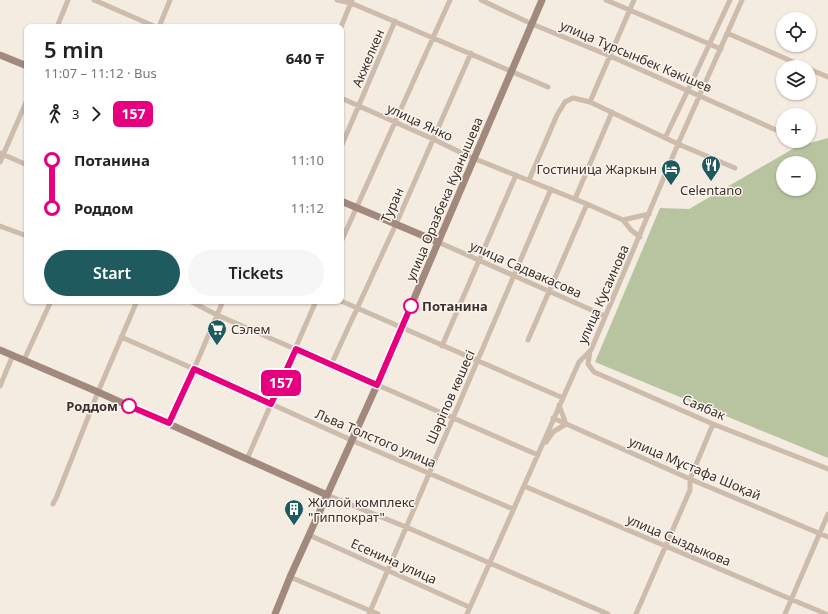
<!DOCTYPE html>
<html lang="en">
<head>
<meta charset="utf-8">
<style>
	body { margin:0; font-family:"Noto Sans",sans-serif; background:#f6f6f6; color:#222; height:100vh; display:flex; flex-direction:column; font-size:15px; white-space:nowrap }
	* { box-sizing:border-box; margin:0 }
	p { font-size:13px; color:#767676 }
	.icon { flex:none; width:22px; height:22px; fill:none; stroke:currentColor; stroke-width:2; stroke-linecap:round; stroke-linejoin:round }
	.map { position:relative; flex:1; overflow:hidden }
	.details { position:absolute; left:24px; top:24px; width:320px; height:280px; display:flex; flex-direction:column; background:#fff; border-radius:8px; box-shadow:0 1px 3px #0004 }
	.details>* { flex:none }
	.badge { padding:0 8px; border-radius:6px; font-size:14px; line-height:26px }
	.buttons { position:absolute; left:776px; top:12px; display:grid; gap:8px }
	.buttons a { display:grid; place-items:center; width:40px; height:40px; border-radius:50%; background:#fff; box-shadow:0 1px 3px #0004; font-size:20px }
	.map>.badge { position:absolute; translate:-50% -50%; box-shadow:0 0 0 2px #fff }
	.legs { display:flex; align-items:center; gap:6px; height:44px; padding:0 20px; font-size:13px }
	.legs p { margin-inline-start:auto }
	.head { display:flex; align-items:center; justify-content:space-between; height:68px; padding:0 20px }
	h1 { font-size:22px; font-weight:600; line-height:30px }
	.cta { display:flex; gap:8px; margin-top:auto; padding:8px 20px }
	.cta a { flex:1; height:46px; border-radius:24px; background:#1f5a5e; color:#fff; font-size:16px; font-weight:600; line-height:46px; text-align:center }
	.cta a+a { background:#f6f6f6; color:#222 }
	ul { padding:0 20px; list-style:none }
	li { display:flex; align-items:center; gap:14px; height:48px; font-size:15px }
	li i { display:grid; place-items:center; width:6px; height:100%; margin:0 5px; background:currentColor }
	li i::after { content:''; width:10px; height:10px; margin:-5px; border:3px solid; border-radius:50%; background:#fff }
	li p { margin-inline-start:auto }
	li:first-child i { background:linear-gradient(#0000 50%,currentColor 0) }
	li:last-child i { background:linear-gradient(currentColor 50%,#0000 0) }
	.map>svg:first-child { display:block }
	.green { fill:#b8c4a0; fill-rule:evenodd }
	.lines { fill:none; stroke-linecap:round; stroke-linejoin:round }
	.street { stroke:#cdbbac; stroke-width:5 }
	.secondary { stroke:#a18a7d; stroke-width:7 }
	.line-1-casing { stroke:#fff; stroke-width:9 }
	.line-1 { stroke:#e6007e; stroke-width:6 }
	.stop-1-dot { fill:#fff; stroke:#e6007e; stroke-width:2 }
	.labels { text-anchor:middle; stroke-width:3; stroke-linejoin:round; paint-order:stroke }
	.street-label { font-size:13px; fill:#3b302b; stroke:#fbf5ee }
	.poi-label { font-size:13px; fill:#3b302b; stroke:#fbf5ee; text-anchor:start }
	.stop-label { font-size:13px; font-weight:bold; fill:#3b302b; stroke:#fbf5ee; text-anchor:start }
</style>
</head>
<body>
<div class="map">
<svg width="828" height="614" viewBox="0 0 828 614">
	<rect width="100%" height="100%" fill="#f4ebe1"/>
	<!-- green -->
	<path class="green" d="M 828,138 L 828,458 L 595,362 L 660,208 L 689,209 L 796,147 ZM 783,163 L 809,163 L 809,189 L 783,189 Z"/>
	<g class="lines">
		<!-- street -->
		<path class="street" d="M 94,0 L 156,27
			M 337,0 L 351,3 L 548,87
			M 481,0 L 532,24 L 610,56 L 783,133
			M 606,0 L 721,49
			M 57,27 L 68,0
			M 159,27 L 170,0
			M 341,27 L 352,0
			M 727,33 L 805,67
			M 809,69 L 828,77
			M 341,98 L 433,139 L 468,156 L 587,204 L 623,220 L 631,230 L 640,237
			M 590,102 L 634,0
			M 665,138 L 688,90 L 730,0
			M 341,147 L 395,21
			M 0,153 L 27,165
			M 0,162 L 27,100
			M 529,180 L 557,115 L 565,102 L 573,98 L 590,102 L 678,144 L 735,168
			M 575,199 L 612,112
			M 623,220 L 649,214
			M 0,226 L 27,236
			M 341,242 L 450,0
			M 438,242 L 605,316
			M 190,301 L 217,315 L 538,455
			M 341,301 L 563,398
			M 121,337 L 176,361 L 358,443 L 513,509
			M 528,340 L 587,204
			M 442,346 L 516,175
			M 590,351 L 588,364 L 594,372 L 713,424 L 828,469
			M 24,360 L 51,301
			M 331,365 L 396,224 L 471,53
			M 0,386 L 13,355
			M 553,418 L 690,479 L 828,537
			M 169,423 L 194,369 L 223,301
			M 546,442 L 553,432 L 566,424 L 559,405
			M 247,459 L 316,301
			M 524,486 L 826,614
			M 327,495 L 406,527 L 608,614
			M 53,504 L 57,496 L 98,392 L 137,301
			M 309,535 L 469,607
			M 290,577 L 378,614
			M 369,614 C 429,472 491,331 551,189
			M 467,614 L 579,362 L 591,350 L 678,144 L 742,0
			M 636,614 L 690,490 L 690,479 L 713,424
			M 785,614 L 828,514"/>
		<!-- secondary -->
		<path class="secondary" d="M 0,55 L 27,66
			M 341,201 L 438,242
			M 0,350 L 98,392 L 327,495
			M 275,614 L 290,577 L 377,385 L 542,0"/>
	</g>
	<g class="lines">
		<defs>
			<path id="line-1" d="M 129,406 L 169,423 L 194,369 L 271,404 L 296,349 L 377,385 L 411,306"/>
		</defs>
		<!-- line-1 casing -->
		<use href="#line-1" class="line-1-casing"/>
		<!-- line-1 -->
		<use href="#line-1" class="line-1"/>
	</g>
	<!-- icons -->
	<defs>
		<symbol id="restaurant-pin" viewBox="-11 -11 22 30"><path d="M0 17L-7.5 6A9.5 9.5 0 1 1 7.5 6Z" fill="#1f5a5e" stroke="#fbf5ee"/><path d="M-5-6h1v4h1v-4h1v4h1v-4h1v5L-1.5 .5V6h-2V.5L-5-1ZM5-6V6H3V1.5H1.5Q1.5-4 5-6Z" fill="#fff"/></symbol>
		<symbol id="hotel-pin" viewBox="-11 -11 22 30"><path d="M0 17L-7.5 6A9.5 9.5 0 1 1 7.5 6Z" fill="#1f5a5e" stroke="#fbf5ee"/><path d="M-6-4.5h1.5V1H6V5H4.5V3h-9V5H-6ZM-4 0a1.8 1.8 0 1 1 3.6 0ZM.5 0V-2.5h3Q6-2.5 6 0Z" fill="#fff"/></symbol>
		<symbol id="supermarket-pin" viewBox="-11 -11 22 30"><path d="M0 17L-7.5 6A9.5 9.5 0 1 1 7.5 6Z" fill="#1f5a5e" stroke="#fbf5ee"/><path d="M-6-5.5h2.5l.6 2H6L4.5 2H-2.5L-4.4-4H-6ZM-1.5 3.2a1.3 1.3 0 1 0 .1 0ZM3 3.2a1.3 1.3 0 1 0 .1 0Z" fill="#fff"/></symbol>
		<symbol id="building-pin" viewBox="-11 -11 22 30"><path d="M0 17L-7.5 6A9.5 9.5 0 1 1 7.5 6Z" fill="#1f5a5e" stroke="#fbf5ee"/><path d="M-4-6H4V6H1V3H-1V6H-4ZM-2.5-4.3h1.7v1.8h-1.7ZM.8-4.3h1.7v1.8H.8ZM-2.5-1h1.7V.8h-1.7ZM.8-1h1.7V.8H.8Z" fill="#fff"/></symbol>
	</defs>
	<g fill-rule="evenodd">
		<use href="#restaurant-pin" x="700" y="154" width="22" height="30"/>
		<use href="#hotel-pin" x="660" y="158" width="22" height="30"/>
		<use href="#supermarket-pin" x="206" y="318" width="22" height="30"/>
		<use href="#building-pin" x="283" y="498" width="22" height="30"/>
	</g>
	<!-- markers -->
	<g class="stop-1-dot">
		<circle cx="411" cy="306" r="7"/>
		<circle cx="129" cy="406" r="7"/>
	</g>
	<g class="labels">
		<!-- street labels -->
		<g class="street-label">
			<text transform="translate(636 56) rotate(23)" y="5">улица Тұрсынбек Кәкішев</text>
			<text transform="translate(368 58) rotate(-67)" y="5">Акжелкен</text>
			<text transform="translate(420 122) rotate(25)" y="5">улица Янко</text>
			<text transform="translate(444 199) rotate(-67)" y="5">улица Оразбека Куанышева</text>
			<text transform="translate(392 205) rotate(-66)" y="5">Туран</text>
			<text transform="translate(526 269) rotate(24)" y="5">улица Садвакасова</text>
			<text transform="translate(603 294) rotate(-66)" y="5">улица Кусаинова</text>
			<text transform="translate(450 397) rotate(-66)" y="5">Шәріпов көшесі</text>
			<text transform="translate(704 407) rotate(23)" y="5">Саябак</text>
			<text transform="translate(376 438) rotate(23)" y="5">Льва Толстого улица</text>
			<text transform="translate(695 468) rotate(23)" y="5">улица Мұстафа Шоқай</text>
			<text transform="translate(679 540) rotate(23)" y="5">улица Сыздыкова</text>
			<text transform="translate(394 561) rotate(24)" y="5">Есенина улица</text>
		</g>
		<!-- poi labels -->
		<g class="poi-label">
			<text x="657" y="174" text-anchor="end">Гостиница Жаркын</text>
			<text x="711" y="195" text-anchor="middle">Celentano</text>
			<text x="231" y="334">Сэлем</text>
			<text x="308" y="507">Жилой комплекс<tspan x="308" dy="15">"Гиппократ"</tspan></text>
		</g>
		<!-- stop labels -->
		<g class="stop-label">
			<text x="422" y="311">Потанина</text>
			<text x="118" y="411" text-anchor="end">Роддом</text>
		</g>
	</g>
</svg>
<div class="buttons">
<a><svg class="icon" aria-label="locate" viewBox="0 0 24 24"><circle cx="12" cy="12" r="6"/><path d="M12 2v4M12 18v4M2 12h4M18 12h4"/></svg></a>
<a><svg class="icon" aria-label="layers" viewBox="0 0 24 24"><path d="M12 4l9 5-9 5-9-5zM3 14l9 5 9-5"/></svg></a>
<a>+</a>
<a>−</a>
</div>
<b class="badge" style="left:281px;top:383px;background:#e6007e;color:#fff">157</b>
<section class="details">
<div class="head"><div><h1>5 min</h1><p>11:07 – 11:12 · Bus</p></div><b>640 ₸</b></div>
<div class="legs"><svg class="icon" aria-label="walk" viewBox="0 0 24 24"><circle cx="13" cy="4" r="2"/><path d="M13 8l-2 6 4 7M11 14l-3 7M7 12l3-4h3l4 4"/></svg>3<svg class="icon" aria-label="forward" viewBox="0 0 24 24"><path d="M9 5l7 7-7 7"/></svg><b class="badge" style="background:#e6007e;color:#fff">157</b></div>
<ul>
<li><i style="color:#e6007e"></i><b>Потанина</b><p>11:10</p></li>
<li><i style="color:#e6007e"></i><b>Роддом</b><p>11:12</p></li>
</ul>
<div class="cta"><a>Start</a><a>Tickets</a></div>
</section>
</div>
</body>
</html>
